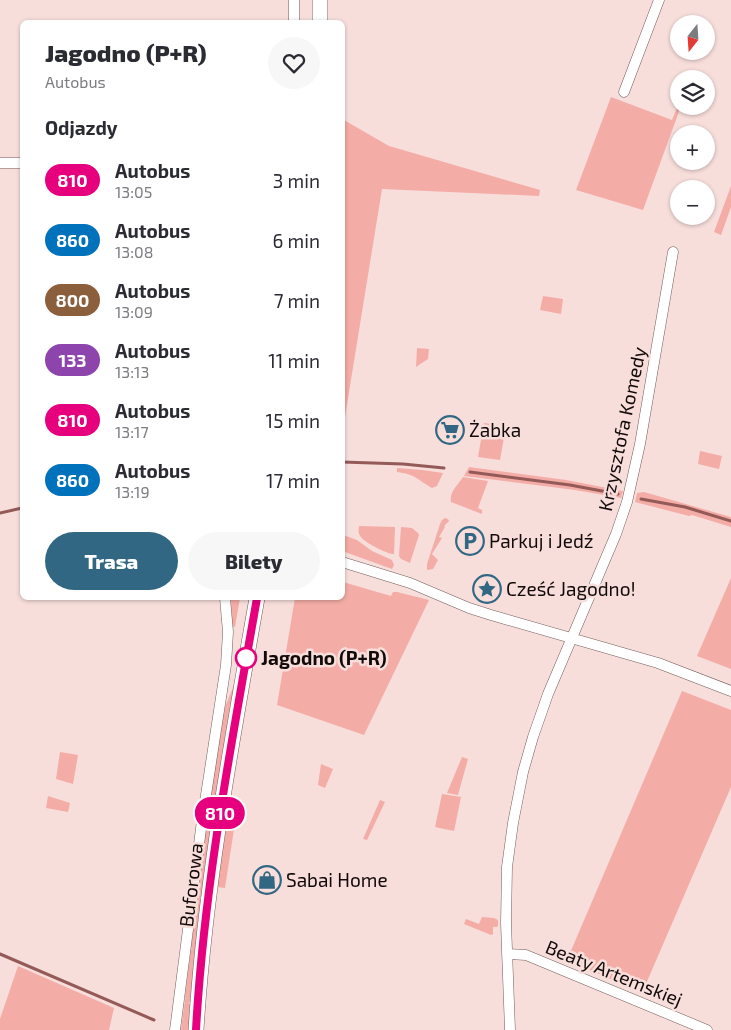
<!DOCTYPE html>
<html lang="pl">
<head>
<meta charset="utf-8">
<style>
	body { margin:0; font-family:"Exo 2",sans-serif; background:#f7f7f7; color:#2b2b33; height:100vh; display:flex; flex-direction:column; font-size:19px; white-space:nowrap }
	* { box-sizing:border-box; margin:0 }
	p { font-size:16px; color:#7c7c81 }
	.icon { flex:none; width:28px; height:28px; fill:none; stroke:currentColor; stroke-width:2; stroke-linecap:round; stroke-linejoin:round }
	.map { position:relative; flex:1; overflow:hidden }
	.sheet { position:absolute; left:20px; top:20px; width:325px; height:580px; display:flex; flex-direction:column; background:#fff; border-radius:8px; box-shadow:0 1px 4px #0004 }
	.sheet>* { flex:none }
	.badge { padding:0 10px; border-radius:16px; font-size:18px; line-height:32px }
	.needle { width:32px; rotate:197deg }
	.fabs { position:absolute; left:670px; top:15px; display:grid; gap:10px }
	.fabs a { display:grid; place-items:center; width:45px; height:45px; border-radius:50%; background:#fff; box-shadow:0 1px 4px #0004; font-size:25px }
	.map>.badge { position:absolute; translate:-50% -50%; box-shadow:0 0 0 2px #fff }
	h2 { padding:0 25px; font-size:19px; line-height:45px }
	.round { display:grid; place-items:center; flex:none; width:52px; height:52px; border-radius:26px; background:#f7f7f7 }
	.head { display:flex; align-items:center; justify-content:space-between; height:85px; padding:0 25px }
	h1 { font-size:24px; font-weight:800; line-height:38px }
	.button { display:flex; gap:10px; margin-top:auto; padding:10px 25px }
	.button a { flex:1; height:58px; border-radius:30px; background:#316782; color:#fff; font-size:20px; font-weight:800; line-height:58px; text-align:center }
	.button a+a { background:#f7f7f7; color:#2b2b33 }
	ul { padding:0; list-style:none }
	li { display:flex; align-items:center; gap:15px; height:60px; padding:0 25px }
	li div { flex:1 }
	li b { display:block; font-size:19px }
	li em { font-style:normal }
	li .badge { min-width:55px; font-weight:700; text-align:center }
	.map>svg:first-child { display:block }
	.green { fill:#f4aca7 }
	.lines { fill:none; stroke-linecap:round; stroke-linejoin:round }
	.stream { stroke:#945a57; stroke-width:3 }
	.minor-casing { stroke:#735d5b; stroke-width:11 }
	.secondary-casing { stroke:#735d5b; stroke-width:16 }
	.minor { stroke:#fff; stroke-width:10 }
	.secondary { stroke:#fff; stroke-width:15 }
	.line-casing { stroke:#fff; stroke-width:11 }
	.line { stroke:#e6007e; stroke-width:8 }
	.stop-dot { fill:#fff; stroke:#e6007e; stroke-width:2.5 }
	.labels { text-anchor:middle; stroke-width:5; stroke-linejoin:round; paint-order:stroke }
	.street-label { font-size:19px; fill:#120a09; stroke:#f7dedb }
	.poi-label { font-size:19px; fill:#120a09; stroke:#f7dedb; text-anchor:start }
	.stop-label { font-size:19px; font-weight:bold; fill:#120a09; stroke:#f7dedb; text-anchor:start }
</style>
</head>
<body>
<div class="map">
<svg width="731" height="1030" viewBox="0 0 731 1030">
	<rect width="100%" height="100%" fill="#f7dedb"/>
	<!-- green -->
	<path class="green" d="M 611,97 L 672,120 L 679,103 L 679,106 L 681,106 L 643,210 L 576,190 Z
		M 344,120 L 389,146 L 540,190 L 539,196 L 382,189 L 343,429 L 342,174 Z
		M 731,186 L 731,207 L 721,235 L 714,232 Z
		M 543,296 L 563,299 L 561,314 L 540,310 Z
		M 417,348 L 429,349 L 428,359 L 416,367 Z
		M 484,423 L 506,426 L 500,460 L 478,457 Z
		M 700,451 L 722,456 L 719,469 L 698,464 Z
		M 469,467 L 566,480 L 623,491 L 621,498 L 575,490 L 464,476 Z
		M 397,468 L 422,470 L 443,473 L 437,486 L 432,488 C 418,480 415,474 397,472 Z
		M 463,477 L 488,481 L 478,508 L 482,510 L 482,514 L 451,502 C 449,492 458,485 463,477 Z
		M 644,492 L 731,517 L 731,527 L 692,515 L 689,516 L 635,502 L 637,493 Z
		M 445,518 L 448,519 L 449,521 L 444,526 L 445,527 L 439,537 L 442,538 L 432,554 L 438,560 L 433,569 L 427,570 L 427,564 L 440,524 L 442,520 Z
		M 359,526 L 395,527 L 394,554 L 392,554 C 384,552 362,542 359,534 C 358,531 359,528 359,526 Z
		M 401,527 L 412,528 L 418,533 L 419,535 L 410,563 L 401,559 L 399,556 Z
		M 343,535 L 357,540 L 372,551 L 392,560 L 394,565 L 392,569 L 345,552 L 343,551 Z
		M 731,578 L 731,669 L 697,656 Z
		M 343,582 L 391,596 L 393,592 L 397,592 L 429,600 L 364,735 L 277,705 L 295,598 L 342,598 Z
		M 231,598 L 240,598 L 235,627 L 232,627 Z
		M 236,680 L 203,897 L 200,897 L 200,899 L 203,900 L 192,1002 L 189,1002 L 189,1004 L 192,1004 L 192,1008 L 189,1008 L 189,1010 L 192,1011 L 190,1030 L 181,1030 L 185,999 L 186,999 L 185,997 L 191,949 L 192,949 L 191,947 L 197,899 L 199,898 L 197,897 L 209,806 L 218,749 L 220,747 L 218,747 L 225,707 Z
		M 682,691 L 731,710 L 731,787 L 642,993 L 567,960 Z
		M 60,752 L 78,755 L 73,784 L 56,779 Z
		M 462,757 L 468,759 L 458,795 L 447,793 Z
		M 321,764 L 333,769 L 325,788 L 318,785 Z
		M 442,794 L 461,797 L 454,831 L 435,827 Z
		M 48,796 L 70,803 L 68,812 L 46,808 Z
		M 380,800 L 385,802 L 367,840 L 363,839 Z
		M 229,801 L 238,803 L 225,888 L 217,887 Z
		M 482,917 L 494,918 L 498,920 L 498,926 L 497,927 L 493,927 L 493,934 L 491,935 L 464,924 L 466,919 L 479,924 Z
		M 18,966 L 114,1008 L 109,1030 L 0,1030 L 0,1019 Z"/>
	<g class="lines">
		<!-- stream -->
		<path class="stream" d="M 342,462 L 403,464 L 444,468
			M 470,472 L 570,485 L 618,494
			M 641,499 L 685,507 L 731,521
			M 0,513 L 22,508
			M 0,954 L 154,1020"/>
		<defs>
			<path id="minor" d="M 294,22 L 294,0
				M 624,92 L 659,0
				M 0,163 L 22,163
				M 342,562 L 410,583 L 469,608 L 491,615 L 658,663 L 731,691
				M 507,954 L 526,955 L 707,1030
				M 175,1030 L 202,821 L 226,665 L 228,632 L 225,598
				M 510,1030 L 506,923 L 507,867 L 513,823 L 523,772 L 533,737 L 548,694 L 616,534 L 627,502 L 640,444 L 673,252"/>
			<path id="secondary" d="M 320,22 L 320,0
				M 196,1030 C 205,884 232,741 257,598"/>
		</defs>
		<!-- minor casing -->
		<use href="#minor" class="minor-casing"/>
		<!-- secondary casing -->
		<use href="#secondary" class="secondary-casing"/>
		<!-- minor -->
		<use href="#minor" class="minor"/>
		<!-- secondary -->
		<use href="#secondary" class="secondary"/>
	</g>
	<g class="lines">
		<defs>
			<path id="line" d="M 196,1030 C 204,884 232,741 257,598"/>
		</defs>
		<!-- line casing -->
		<use href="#line" class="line-casing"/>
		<!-- line -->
		<use href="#line" class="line"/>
	</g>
	<!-- icons -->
	<defs>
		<symbol id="supermarket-ring" viewBox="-11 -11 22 22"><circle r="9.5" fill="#f7dedb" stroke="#316782" stroke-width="1.5"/><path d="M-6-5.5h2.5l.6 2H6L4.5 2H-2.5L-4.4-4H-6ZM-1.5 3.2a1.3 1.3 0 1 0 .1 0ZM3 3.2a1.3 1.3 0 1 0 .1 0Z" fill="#316782"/></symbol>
		<symbol id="parking-ring" viewBox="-11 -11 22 22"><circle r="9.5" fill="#f7dedb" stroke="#316782" stroke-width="1.5"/><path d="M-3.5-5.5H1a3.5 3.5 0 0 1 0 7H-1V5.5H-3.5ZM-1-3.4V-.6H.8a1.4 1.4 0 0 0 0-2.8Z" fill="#316782"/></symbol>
		<symbol id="sight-ring" viewBox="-11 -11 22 22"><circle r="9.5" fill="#f7dedb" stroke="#316782" stroke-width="1.5"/><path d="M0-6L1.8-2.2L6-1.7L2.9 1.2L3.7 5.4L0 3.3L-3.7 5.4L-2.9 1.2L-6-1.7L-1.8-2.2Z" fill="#316782"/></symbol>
		<symbol id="shop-ring" viewBox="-11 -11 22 22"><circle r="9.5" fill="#f7dedb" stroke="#316782" stroke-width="1.5"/><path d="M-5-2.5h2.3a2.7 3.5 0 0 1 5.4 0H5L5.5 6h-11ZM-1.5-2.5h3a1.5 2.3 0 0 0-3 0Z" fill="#316782"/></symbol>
	</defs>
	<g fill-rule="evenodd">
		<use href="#supermarket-ring" x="434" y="414" width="32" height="32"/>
		<use href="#parking-ring" x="454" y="525" width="32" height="32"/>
		<use href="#sight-ring" x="471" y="573" width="32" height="32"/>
		<use href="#shop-ring" x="251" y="864" width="32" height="32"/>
	</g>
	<!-- markers -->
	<circle class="stop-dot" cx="246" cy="658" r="10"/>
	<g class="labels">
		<!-- street labels -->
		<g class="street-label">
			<text transform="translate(622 429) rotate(-78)" y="7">Krzysztofa Komedy</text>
			<text transform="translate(191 885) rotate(-83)" y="7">Buforowa</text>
			<text transform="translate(614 973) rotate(22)" y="7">Beaty Artemskiej</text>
		</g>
		<!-- poi labels -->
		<g class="poi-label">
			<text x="469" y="437">Żabka</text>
			<text x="489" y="548">Parkuj i Jedź</text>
			<text x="506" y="596">Cześć Jagodno!</text>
			<text x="286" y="887">Sabai Home</text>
		</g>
		<!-- stop labels -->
		<g class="stop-label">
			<text x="261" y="665">Jagodno (P+R)</text>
		</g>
	</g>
</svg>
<div class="fabs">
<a><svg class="needle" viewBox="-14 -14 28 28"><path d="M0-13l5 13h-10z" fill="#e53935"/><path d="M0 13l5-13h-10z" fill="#7c7c81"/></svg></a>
<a><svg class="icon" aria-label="layers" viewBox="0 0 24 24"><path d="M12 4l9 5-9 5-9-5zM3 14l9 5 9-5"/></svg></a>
<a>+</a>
<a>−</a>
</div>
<b class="badge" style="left:220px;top:813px;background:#e6007e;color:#fff">810</b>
<section class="sheet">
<div class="head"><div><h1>Jagodno (P+R)</h1><p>Autobus</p></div><a class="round"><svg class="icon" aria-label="heart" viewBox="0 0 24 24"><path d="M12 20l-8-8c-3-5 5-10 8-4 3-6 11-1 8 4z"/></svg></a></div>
<h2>Odjazdy</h2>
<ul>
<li><span class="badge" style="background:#e6007e;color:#fff">810</span><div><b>Autobus</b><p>13:05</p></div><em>3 min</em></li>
<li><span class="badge" style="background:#0072bc;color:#fff">860</span><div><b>Autobus</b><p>13:08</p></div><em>6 min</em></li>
<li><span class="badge" style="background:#8b5e3c;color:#fff">800</span><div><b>Autobus</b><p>13:09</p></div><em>7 min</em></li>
<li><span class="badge" style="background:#8e44ad;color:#fff">133</span><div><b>Autobus</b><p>13:13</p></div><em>11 min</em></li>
<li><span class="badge" style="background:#e6007e;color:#fff">810</span><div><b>Autobus</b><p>13:17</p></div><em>15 min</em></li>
<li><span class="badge" style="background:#0072bc;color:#fff">860</span><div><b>Autobus</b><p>13:19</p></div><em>17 min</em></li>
</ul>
<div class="button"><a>Trasa</a><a>Bilety</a></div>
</section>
</div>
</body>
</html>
